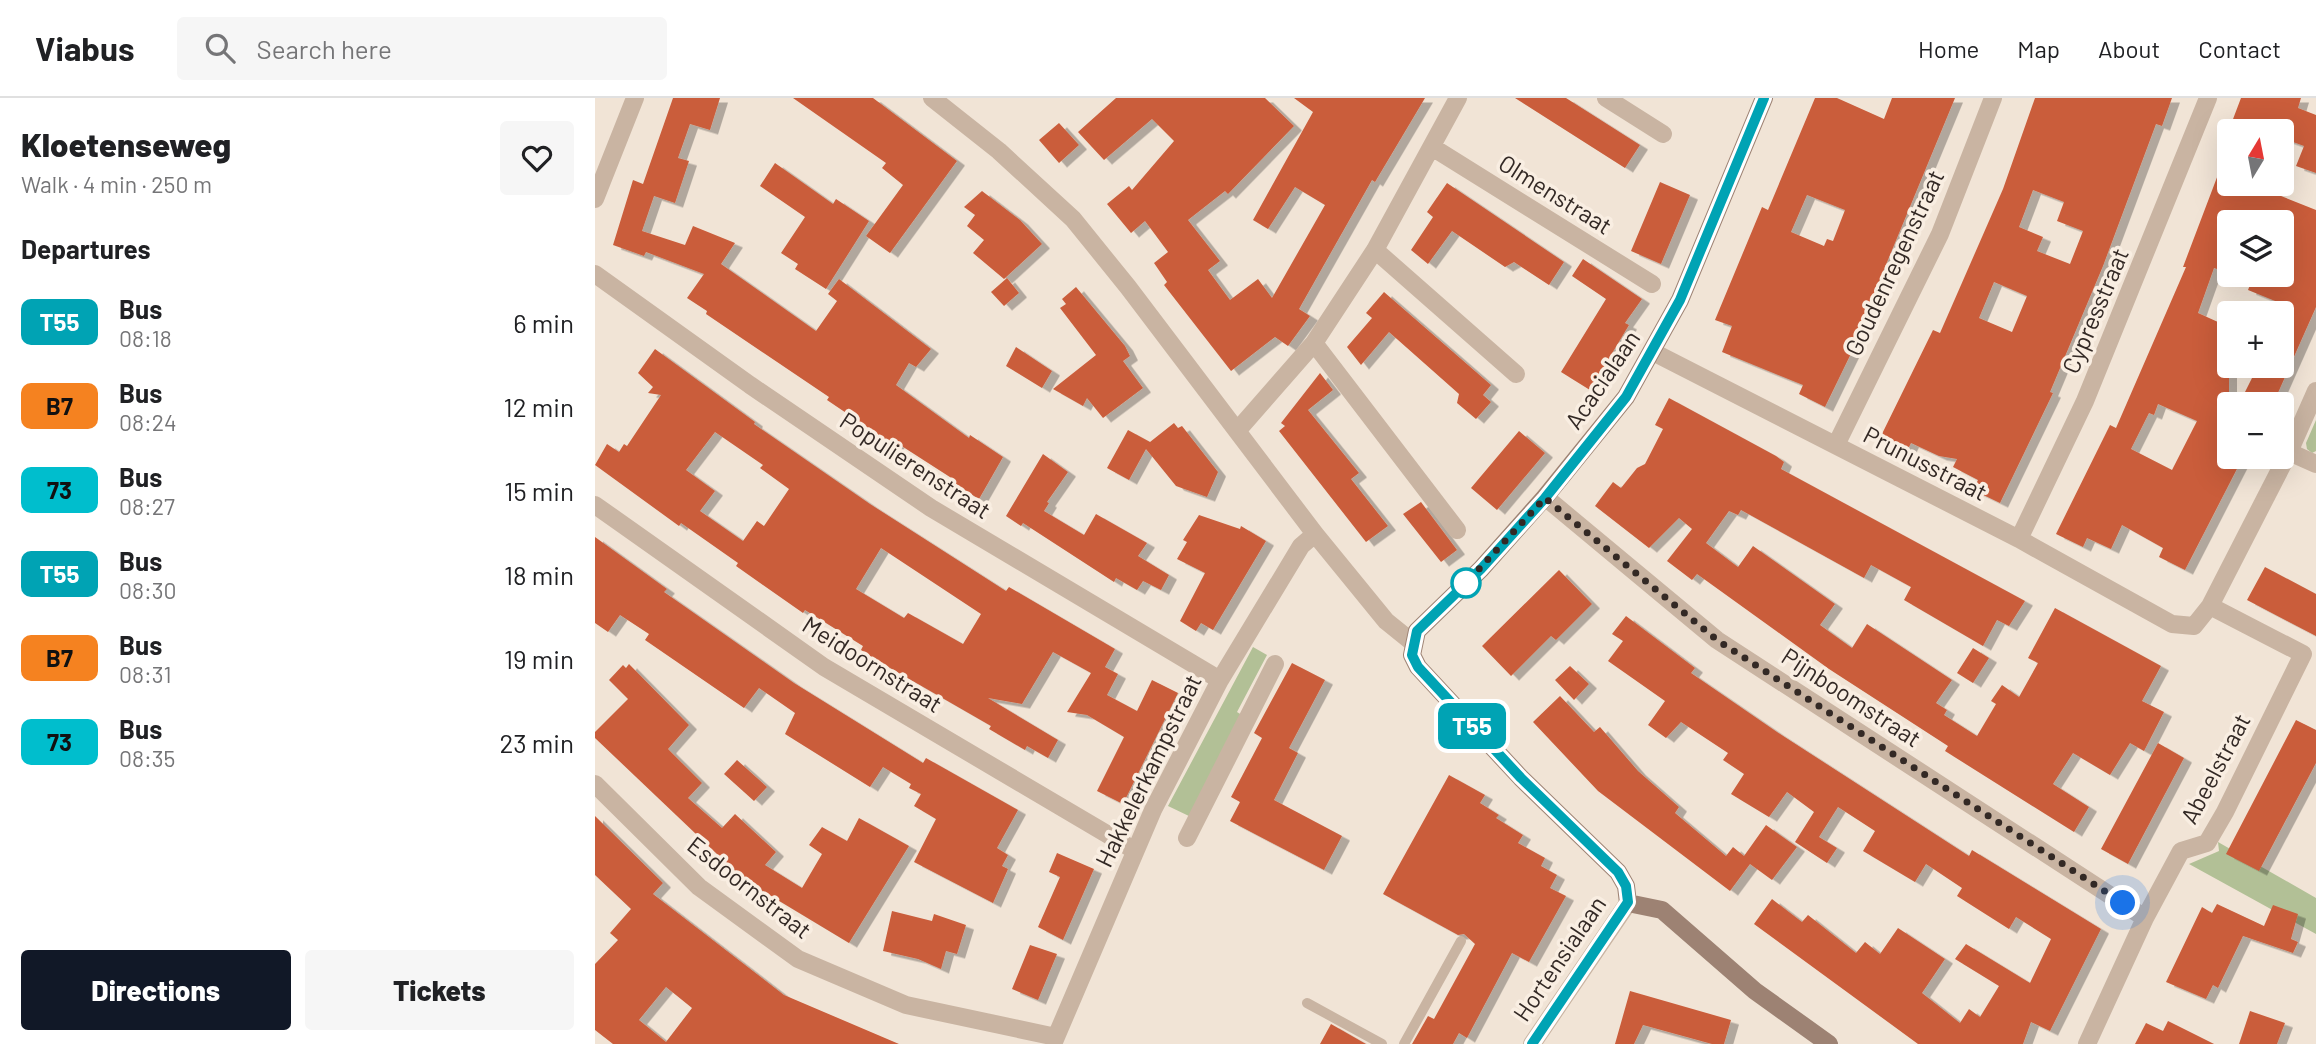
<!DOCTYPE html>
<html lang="en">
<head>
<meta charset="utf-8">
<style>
	body { margin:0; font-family:Barlow,sans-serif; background:#f6f6f6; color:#202124; height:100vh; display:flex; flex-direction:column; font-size:26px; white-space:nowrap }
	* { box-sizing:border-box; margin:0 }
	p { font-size:23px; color:#757577 }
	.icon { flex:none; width:38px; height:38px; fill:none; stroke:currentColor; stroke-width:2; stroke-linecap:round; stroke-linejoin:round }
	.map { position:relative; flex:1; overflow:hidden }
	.panel { display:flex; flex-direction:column; background:#fff; width:595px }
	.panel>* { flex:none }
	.badge { padding:0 14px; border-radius:10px; font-size:24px; line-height:46px }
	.needle { width:46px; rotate:10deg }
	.tools { position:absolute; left:1622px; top:21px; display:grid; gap:14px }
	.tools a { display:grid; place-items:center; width:77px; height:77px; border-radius:7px; background:#fff; box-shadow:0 7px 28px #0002; font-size:35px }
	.you { position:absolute; width:35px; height:35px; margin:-18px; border:5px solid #fff; border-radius:50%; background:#1a73e8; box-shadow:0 0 0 10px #1a73e833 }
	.map>.badge { position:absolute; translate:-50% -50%; box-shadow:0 0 0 4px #fff }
	h2 { padding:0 21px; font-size:26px; line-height:63px }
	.round { display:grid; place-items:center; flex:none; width:74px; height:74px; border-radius:7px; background:#f6f6f6 }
	.overview { display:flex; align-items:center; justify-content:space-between; height:119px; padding:0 21px }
	h1 { font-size:33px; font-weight:800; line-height:52px }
	.primary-button { display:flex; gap:14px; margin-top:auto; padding:14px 21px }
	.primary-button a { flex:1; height:80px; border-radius:7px; background:#111827; color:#fff; font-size:28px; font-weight:800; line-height:80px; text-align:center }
	.primary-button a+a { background:#f6f6f6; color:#202124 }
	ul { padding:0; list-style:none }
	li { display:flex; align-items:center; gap:21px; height:84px; padding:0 21px }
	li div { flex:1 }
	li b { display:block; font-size:26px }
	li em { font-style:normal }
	li .badge { min-width:77px; font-weight:700; text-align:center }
	header { display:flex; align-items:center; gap:42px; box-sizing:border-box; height:98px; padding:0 35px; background:#fff; border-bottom:2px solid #e0e0e0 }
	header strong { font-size:33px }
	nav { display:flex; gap:38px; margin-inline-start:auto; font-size:24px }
	.search { width:490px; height:63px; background:#f6f6f6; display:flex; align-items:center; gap:18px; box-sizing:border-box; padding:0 24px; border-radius:7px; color:#757577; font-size:26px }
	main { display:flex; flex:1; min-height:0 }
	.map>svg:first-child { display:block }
	.green { fill:#b2c096 }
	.building { fill:#ca5d3b; fill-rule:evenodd; filter:url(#shadow) }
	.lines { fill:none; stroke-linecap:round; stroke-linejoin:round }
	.lane { stroke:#c9b4a2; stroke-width:10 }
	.street { stroke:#c9b4a2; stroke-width:18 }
	.secondary { stroke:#9d8273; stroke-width:18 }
	.line-casing { stroke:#fff; stroke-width:16 }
	.line { stroke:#00a3b4; stroke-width:10 }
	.walk { stroke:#332925; stroke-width:7; stroke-dasharray:0 12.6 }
	.stop-dot { fill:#fff; stroke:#00a3b4; stroke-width:3.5 }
	.labels { text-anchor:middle; stroke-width:7; stroke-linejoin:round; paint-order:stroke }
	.street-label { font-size:24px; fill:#332925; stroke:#f9eee2 }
</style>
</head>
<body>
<header>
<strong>Viabus</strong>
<div class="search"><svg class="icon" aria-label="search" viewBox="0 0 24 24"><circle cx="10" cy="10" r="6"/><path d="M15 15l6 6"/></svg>Search here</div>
<nav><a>Home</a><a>Map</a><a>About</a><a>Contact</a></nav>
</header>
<main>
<section class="panel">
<div class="overview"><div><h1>Kloetenseweg</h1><p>Walk · 4 min · 250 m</p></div><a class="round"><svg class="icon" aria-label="heart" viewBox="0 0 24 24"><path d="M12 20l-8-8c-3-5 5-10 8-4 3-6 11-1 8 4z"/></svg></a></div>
<h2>Departures</h2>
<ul>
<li><span class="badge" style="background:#00a3b4;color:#fff">T55</span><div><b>Bus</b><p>08:18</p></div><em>6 min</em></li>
<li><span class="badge" style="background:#f58220;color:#111">B7</span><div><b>Bus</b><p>08:24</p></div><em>12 min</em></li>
<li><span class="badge" style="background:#00becd;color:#111">73</span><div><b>Bus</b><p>08:27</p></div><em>15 min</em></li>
<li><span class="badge" style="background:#00a3b4;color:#fff">T55</span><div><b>Bus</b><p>08:30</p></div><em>18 min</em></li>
<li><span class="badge" style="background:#f58220;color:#111">B7</span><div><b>Bus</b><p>08:31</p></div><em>19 min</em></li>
<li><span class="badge" style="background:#00becd;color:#111">73</span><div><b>Bus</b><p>08:35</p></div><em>23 min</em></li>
</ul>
<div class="primary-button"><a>Directions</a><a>Tickets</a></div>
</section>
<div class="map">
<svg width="1721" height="946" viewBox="0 0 1721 946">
	<defs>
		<filter id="shadow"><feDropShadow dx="8" dy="4.5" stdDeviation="0" flood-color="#0004"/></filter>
	</defs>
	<rect width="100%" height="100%" fill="#f1e4d6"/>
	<!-- green -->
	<path class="green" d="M 1721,322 L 1721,353 L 1717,355 L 1712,351 L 1711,345 Z
		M 658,549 L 672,557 L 642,614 L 650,619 L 596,719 L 573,708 Z
		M 1623,744 L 1721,800 L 1721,836 L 1594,766 L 1624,753 Z"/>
	<!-- building -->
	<path class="building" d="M 78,0 L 125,0 L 115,32 L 95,26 L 83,60 L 94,63 L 80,105 L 59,98 L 47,133 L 90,147 L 98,128 L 140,145 L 126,166 L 221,233 L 242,203 L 233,196 L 244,181 L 336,251 L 321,269 L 314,265 L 301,287 L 374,340 L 375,337 L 408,359 L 384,401 L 356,384 L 358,381 L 302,345 L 300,348 L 232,302 L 234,299 L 111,216 L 112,213 L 92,200 L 109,176 L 51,154 L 49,158 L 18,147 L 38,82 L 48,86 Z
		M 198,0 L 278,0 L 362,63 L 295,155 L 271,138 L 308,87 L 287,70 L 291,65 Z
		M 521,0 L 670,0 L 699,28 L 633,96 L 630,93 L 593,122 L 625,163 L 613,172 L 635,202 L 663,181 L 677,200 L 730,107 L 700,89 L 673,131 L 658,122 L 718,14 L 699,0 L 830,0 L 780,84 L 777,82 L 704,211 L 715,218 L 693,248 L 680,239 L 636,273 L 569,187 L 572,184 L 559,165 L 573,154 L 550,123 L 536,135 L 512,106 L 534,88 L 537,92 L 579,43 L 557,21 L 509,62 L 483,34 Z
		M 920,0 L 971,0 L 1045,47 L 1030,70 Z
		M 1220,0 L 1242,0 L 1289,21 L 1297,0 L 1360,0 L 1278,198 L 1283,200 L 1230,309 L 1204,296 L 1208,287 L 1127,254 L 1137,228 L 1120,222 L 1167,109 L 1173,112 ZM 1212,97 L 1250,112 L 1238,143 L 1232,141 L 1229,148 L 1196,134 Z
		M 1440,0 L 1577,0 L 1567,28 L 1561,26 L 1508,168 L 1455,294 L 1458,295 L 1405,405 L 1378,392 L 1383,382 L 1358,369 L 1362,361 L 1344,358 L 1316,345 L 1312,353 L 1285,340 L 1338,232 L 1345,235 L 1408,91 ZM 1438,92 L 1469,104 L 1462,123 L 1488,133 L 1475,166 L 1442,153 L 1448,139 L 1424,129 ZM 1399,184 L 1432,198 L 1417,234 L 1384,220 Z
		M 1646,0 L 1706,0 L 1703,10 L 1721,17 L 1721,75 L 1701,68 L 1709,48 L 1687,40 L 1687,33 L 1648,33 L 1635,29 Z
		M 464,25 L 484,47 L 464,65 L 444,42 Z
		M 180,65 L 238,106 L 241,101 L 274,123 L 231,191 L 200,171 L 203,166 L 186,155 L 210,119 L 165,88 Z
		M 1624,74 L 1634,78 L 1634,86 L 1656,86 L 1721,112 L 1721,209 L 1678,306 L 1644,306 L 1663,268 L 1687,268 L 1690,207 L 1653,192 L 1659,177 L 1687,177 L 1687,124 L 1634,124 L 1634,175 L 1619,170 L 1603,215 L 1634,229 L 1634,359 L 1645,365 L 1590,472 L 1564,459 L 1568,450 L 1527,427 L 1516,451 L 1492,440 L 1488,449 L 1461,436 L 1515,327 L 1521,330 L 1591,169 L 1588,169 ZM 1563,306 L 1602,323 L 1577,372 L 1536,351 L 1554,315 L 1559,317 Z
		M 1065,84 L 1095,97 L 1066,166 L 1036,153 Z
		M 852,85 L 969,164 L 954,187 L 919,164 L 910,169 L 857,133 L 833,166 L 816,152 L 838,119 L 832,114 Z
		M 387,93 L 425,122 L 447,146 L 409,181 L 378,155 L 389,142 L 372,128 L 380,117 L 369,109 Z
		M 988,161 L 1047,201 L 1030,225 L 1034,227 L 995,292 L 966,274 L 1011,201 L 977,178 Z
		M 412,180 L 424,195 L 409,208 L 396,194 Z
		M 481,189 L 530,248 L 535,258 L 528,263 L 548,290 L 508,320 L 492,300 L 488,308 L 458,291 L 501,257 L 465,210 L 471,206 L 467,201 Z
		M 789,194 L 896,287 L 888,297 L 896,304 L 881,321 L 862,305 L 864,296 L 794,234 L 766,267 L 752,249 L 777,220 L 771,215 Z
		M 421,249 L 457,273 L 447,290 L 411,268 Z
		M 60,251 L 160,324 L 159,326 L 275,406 L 411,493 L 414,489 L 520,551 L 510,569 L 523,576 L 512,597 L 542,613 L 557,582 L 583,595 L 528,706 L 502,693 L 529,639 L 492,617 L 472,614 L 496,575 L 458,554 L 427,606 L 393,600 L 463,642 L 453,660 L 432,648 L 430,652 L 394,631 L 396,628 L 283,563 L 266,552 L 268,548 L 210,512 L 208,515 L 141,468 L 143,465 L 86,425 L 84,428 L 0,367 L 12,346 L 24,354 L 29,346 L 32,348 L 66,297 L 53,295 L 58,289 L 43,275 ZM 120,334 L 168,367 L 165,370 L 194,391 L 169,428 L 162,423 L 148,443 L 105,413 L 120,393 L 91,372 ZM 286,450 L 386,516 L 368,546 L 313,515 L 309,520 L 261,491 Z
		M 725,275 L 738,292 L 713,312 L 764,375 L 756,381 L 793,428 L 771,444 L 684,333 L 690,328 L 686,325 Z
		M 1074,300 L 1181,358 L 1189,364 L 1186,371 L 1430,503 L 1414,528 L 1402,522 L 1388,548 L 1309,502 L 1316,489 L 1276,467 L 1269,480 L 1146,412 L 1143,417 L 1134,413 L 1111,445 L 1143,469 L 1158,448 L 1240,506 L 1225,527 L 1257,550 L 1272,526 L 1357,582 L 1341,605 L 1352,612 L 1349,617 L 1382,638 L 1401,606 L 1396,603 L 1407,587 L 1424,599 L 1443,565 L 1433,560 L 1460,510 L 1566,568 L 1547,603 L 1569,614 L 1549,653 L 1535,645 L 1515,677 L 1478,655 L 1458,686 L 1494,709 L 1479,734 L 1350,653 L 1353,648 L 1234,571 L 1102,476 L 1097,482 L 1072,463 L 1097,431 L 1084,420 L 1054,450 L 1000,408 L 1018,384 L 1026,390 L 1042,370 L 1050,366 L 1068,331 L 1060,327 Z
		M 579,325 L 583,330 L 587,328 L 623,374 L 612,399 L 581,388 L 551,351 L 534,382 L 512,370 L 533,332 L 555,344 Z
		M 924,333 L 950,355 L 902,412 L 876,390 Z
		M 448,356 L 473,374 L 452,404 L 454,405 L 449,413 L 489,437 L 501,416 L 552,445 L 543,458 L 574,477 L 566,492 L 548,483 L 542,492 L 521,480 L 519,484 L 428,425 L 426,428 L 411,418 Z
		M 826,404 L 862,452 L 846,464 L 808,416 Z
		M 604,417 L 645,431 L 646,428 L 671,443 L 618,532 L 606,525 L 601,533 L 585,523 L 610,475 L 582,461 L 592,444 L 588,442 Z
		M 0,439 L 72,491 L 69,494 L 199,585 L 328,665 L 331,660 L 423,712 L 402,750 L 413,757 L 407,768 L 413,771 L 398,805 L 319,764 L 341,721 L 319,708 L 326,696 L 314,690 L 316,686 L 288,669 L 275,689 L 190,636 L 200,615 L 164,590 L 149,610 L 50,542 L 54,536 L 25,517 L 13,534 L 0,525 Z
		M 1670,469 L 1721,496 L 1721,538 L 1652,502 Z
		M 964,472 L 997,506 L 961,542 L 956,538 L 916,578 L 887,548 Z
		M 1031,518 L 1100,570 L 1096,575 L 1182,634 L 1374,758 L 1377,752 L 1506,831 L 1455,933 L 1436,924 L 1428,946 L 1323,946 L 1159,826 L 1177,801 L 1207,824 L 1213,817 L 1261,855 L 1270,844 L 1285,856 L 1303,830 L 1350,861 L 1327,895 L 1365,925 L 1374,911 L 1385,919 L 1404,888 L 1360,861 L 1371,846 L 1435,885 L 1456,841 L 1421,819 L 1414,831 L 1362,798 L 1367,790 L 1331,766 L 1320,784 L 1268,753 L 1280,733 L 1243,709 L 1224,739 L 1242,750 L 1232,765 L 1200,744 L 1219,714 L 1192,694 L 1174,719 L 1136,696 L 1149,676 L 1128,662 L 1133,655 L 1086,624 L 1071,640 L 1053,627 L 1070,603 L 1013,563 L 1028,543 L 1017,536 Z
		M 1378,550 L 1394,560 L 1378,585 L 1362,575 Z
		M 697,565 L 730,582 L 694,650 L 703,655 L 679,702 L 747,738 L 729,772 L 635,723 L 645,704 L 636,699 L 667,640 L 659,635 Z
		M 34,566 L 94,627 L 73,651 L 107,685 L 93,700 L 127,730 L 140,716 L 181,754 L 170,767 L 207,790 L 227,756 L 214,747 L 227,729 L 252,743 L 264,720 L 314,748 L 254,845 L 166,792 L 163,795 L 0,640 L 0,634 L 33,601 L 14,582 L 28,567 L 31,570 Z
		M 975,568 L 994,586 L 979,602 L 960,582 Z
		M 965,598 L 999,634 L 1005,629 L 1043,673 L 1084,709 L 1080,715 L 1131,758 L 1138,749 L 1149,758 L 1171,727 L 1202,749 L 1177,782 L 1155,766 L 1135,793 L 1003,693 L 938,624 Z
		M 1701,622 L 1721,632 L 1721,665 L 1664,773 L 1631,756 Z
		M 1563,645 L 1589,660 L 1533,766 L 1506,751 Z
		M 142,662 L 172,689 L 159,703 L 129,676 Z
		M 854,677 L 890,697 L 885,705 L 904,717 L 901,720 L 928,737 L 923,745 L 950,760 L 946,768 L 962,777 L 955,790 L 971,798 L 934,864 L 917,855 L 872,940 L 864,935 L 858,946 L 817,946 L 833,918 L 839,921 L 880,846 L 869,836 L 863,837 L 788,796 Z
		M 0,718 L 68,785 L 58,796 L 189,897 L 304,946 L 18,946 L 0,932 L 0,866 L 23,842 L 15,835 L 36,811 L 0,777 ZM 71,889 L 97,910 L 71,944 L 44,922 Z
		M 462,755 L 499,771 L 468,842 L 443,829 L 465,779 L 454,774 Z
		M 1622,806 L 1669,828 L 1678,807 L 1703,816 L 1696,841 L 1703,844 L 1698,855 L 1648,838 L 1623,890 L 1618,887 L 1611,901 L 1571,884 L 1607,809 L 1617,815 Z
		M 297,813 L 337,823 L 339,816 L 371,827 L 362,856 L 351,853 L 346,871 L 323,861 L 288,853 Z
		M 435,847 L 462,856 L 443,902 L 417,891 Z
		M 1035,893 L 1136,922 L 1129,946 L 1117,946 L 1048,927 L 1039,946 L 1020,946 Z
		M 1655,913 L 1690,925 L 1682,946 L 1644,946 Z
		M 1573,923 L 1619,946 L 1540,946 L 1551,925 L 1568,933 Z
		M 736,926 L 771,946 L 725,946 Z"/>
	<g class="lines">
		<!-- lane -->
		<path class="lane" d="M 712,905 L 787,946
			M 809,946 L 866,843"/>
		<!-- street -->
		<path class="street" d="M 337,0 L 404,53 L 478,121 L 533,189 L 720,436 L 791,523 L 817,544
			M 1011,0 L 1068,36
			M 837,49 L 1057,186
			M 0,101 L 40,0
			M 780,152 L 921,276
			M 0,176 L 155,287 L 336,410 L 625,582
			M 719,245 L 862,432
			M 1058,254 L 1424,441 L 1577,526 L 1599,528 L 1615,508 L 1694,354 L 1721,293
			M 642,333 L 719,245 L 780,152 L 863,0
			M 1241,347 L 1345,136 L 1398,0
			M 1694,354 L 1721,366
			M 950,399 L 1122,542 L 1550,820
			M 0,407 L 229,569 L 539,752
			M 1424,441 L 1490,303 L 1613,0
			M 0,686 L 104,789 L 203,861 L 311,907 L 461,939
			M 592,740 L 680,566
			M 458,946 L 558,712 L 625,582 L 706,448 L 720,436
			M 937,946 L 1033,805
			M 1492,946 L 1550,820 L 1586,753 L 1612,745 L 1630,714 L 1708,556 L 1615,508"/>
		<!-- secondary -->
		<path class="secondary" d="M 1169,0 L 1085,202 L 1031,299 L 950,399 L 886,471 L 822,533 L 817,557 L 823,569 L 926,680 L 1023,774 L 1031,788 L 1033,805 L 1067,812 L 1160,893 L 1234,946"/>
	</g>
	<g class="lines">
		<defs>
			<path id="line" d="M 937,946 L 1033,804 L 1031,788 L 1023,774 L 926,680 L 823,569 L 817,557 L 822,533 L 886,471 L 950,400 L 1031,299 L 1085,202 L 1169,0"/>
		</defs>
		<!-- line casing -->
		<use href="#line" class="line-casing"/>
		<!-- line -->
		<use href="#line" class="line"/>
		<!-- walk -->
		<path class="walk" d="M 871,485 L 869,487 L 950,400 L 1122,542 L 1528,805"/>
	</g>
	<!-- markers -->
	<circle class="stop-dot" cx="871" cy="485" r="14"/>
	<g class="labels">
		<!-- street labels -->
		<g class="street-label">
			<text transform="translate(960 97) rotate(32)" y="8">Olmenstraat</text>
			<text transform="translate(1300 165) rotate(-65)" y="8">Goudenregenstraat</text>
			<text transform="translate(1501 213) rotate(-67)" y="8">Cypresstraat</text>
			<text transform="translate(1008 282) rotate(-56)" y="8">Acacialaan</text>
			<text transform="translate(1330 366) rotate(27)" y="8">Prunusstraat</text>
			<text transform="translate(320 368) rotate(33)" y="8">Populierenstraat</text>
			<text transform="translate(277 567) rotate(32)" y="8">Meidoornstraat</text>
			<text transform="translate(1256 600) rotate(33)" y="8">Pijnboomstraat</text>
			<text transform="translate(1621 671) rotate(-62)" y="8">Abeelstraat</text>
			<text transform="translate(554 673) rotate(-64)" y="8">Hakkelerkampstraat</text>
			<text transform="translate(154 790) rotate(38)" y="8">Esdoornstraat</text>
			<text transform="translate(965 861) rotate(-56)" y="8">Hortensialaan</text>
		</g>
	</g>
</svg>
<div class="tools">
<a><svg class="needle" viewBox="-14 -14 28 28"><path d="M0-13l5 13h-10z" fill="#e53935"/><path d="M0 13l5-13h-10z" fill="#757577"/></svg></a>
<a><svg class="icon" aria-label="layers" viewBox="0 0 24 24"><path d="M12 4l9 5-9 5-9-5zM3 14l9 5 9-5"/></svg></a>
<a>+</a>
<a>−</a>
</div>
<div class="you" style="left:1528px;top:805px"></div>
<b class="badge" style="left:877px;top:628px;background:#00a3b4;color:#fff">T55</b>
</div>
</main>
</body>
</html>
